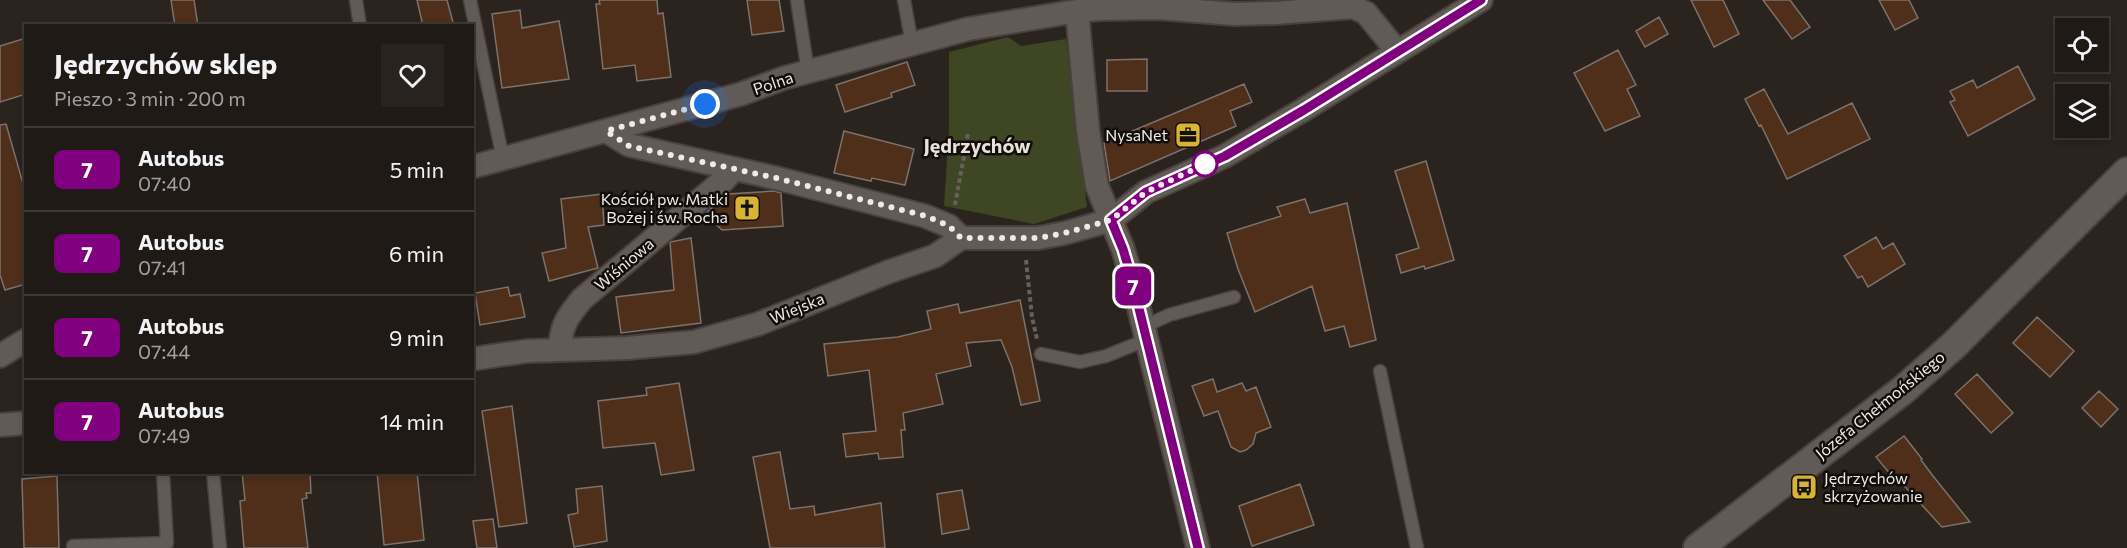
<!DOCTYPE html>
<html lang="pl">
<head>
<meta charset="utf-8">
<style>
	body { margin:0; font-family:Commissioner,sans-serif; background:#28231f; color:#f1f3f6; height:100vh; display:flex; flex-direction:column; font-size:22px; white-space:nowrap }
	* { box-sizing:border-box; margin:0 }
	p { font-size:20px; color:#a2a1a1 }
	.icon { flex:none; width:33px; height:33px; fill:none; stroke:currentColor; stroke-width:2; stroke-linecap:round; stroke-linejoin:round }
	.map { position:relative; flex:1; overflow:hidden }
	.drawer { position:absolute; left:24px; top:24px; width:450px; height:450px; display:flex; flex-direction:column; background:#201a16; border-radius:0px; box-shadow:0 3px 9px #0003,0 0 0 2px #3d3835 }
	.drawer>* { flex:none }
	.badge { padding:0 12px; border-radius:9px; font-size:21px; line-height:39px }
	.fabs { position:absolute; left:2055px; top:18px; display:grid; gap:12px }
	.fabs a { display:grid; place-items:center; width:54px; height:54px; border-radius:0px; background:#201a16; box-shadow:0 3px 9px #0003,0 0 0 2px #3d3835; font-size:30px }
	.you { position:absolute; width:30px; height:30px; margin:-15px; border:4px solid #fff; border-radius:50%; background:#1a73e8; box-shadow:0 0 0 9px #1a73e833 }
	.map>.badge { position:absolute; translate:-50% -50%; box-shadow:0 0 0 3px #fff }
	.round { display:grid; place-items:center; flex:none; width:63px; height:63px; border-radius:0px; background:#28231f }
	.overview { display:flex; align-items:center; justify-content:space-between; height:102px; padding:0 30px }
	h1 { font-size:28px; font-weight:700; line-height:45px }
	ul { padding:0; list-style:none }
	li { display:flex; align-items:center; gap:18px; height:84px; padding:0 30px; border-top:2px solid #3d3835 }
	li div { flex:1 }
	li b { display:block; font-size:22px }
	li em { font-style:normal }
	li .badge { min-width:66px; font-weight:700; text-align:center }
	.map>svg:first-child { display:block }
	.green { fill:#3f4624 }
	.building { fill:#4f2e1a; stroke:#7b726d; stroke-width:1.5 }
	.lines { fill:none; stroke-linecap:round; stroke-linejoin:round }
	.service-casing { stroke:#48413e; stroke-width:15 }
	.minor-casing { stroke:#48413e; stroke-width:26 }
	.tertiary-casing { stroke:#48413e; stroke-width:32 }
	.path { stroke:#67605c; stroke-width:4; stroke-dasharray:4.5 3; stroke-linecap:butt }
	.service { stroke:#625a55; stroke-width:12 }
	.minor { stroke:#625a55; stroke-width:22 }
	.tertiary { stroke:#625a55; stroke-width:28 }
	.line-casing { stroke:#fff; stroke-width:14 }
	.line { stroke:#800080; stroke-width:9 }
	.walk { stroke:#efeae7; stroke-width:6; stroke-dasharray:0 10.8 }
	.stop-dot { fill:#fff; stroke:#800080; stroke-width:3 }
	.labels { text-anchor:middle; stroke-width:5; stroke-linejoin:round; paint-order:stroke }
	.street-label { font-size:16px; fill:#efeae7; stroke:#100d0b }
	.poi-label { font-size:16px; fill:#efeae7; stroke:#100d0b; text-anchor:end }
	.quarter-label { font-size:20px; font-weight:bold; fill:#ebe1db; stroke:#100d0b }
</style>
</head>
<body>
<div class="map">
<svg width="2127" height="548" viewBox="0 0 2127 548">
	<rect width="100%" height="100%" fill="#2a231e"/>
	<!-- green -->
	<path class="green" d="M 1008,37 L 1021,46 L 1066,39 L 1087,207 L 1034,224 L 944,206 L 949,129 L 949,52 Z"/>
	<!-- building -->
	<path class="building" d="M 171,0 L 194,0 L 198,26 L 175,26 Z
		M 417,0 L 447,0 L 454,26 L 423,26 Z
		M 599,0 L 657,0 L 658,14 L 663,13 L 671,77 L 637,81 L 635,65 L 603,69 L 596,4 L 600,4 Z
		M 747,0 L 779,0 L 784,31 L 752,35 Z
		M 1691,0 L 1723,0 L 1739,34 L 1714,47 Z
		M 1763,0 L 1790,0 L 1810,27 L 1792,39 Z
		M 1879,0 L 1909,0 L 1918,18 L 1895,30 Z
		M 520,10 L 522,28 L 559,21 L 569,79 L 502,88 L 492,14 Z
		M 1659,17 L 1668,34 L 1645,47 L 1636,31 Z
		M 26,38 L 26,94 L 0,102 L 0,46 Z
		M 1618,50 L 1636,85 L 1627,89 L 1640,116 L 1605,131 L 1574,73 Z
		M 1147,59 L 1147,91 L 1107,91 L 1107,60 Z
		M 907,62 L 915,85 L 891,93 L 892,97 L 845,112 L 836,85 Z
		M 2018,66 L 2035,99 L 1968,136 L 1950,102 L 1955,100 L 1950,91 L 1973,80 L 1977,88 Z
		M 1244,84 L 1252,102 L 1230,111 L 1236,126 L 1110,181 L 1104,143 Z
		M 1764,89 L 1788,134 L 1852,103 L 1870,139 L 1787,179 L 1761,125 L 1759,126 L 1745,99 Z
		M 6,124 L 26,194 L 26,284 L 5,290 L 0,275 L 0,125 Z
		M 844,131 L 914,149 L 905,185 L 872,178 L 871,181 L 834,173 Z
		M 1426,161 L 1454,260 L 1425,269 L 1424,266 L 1401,273 L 1396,255 L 1419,248 L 1395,171 Z
		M 774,191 L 781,193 L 783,226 L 722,230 L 705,214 L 728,194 Z
		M 602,194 L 604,225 L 588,227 L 598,268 L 549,281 L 542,253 L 566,248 L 561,199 Z
		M 1305,199 L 1310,213 L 1347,203 L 1376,340 L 1350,347 L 1344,326 L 1325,331 L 1312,286 L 1255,312 L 1238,269 L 1227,233 L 1281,216 L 1277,207 Z
		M 1876,237 L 1883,249 L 1893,243 L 1905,264 L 1868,287 L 1862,276 L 1858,278 L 1844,256 Z
		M 691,238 L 701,323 L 621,333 L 616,297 L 674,290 L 670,242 Z
		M 508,287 L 510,296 L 520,294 L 525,317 L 480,325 L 475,293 Z
		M 1020,300 L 1040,401 L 1021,405 L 1012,367 L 1001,340 L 966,343 L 971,366 L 936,374 L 943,404 L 903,413 L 905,430 L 901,430 L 903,457 L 879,459 L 878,453 L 846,457 L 843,434 L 876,431 L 869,370 L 828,376 L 824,344 L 898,337 L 931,329 L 927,311 L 958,304 L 960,313 Z
		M 2037,317 L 2074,351 L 2050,377 L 2013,343 Z
		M 1977,374 L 2013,413 L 1991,433 L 1955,394 Z
		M 1213,379 L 1217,392 L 1242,383 L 1246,391 L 1256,387 L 1271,427 L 1256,433 L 1253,444 L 1246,450 L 1240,452 L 1231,447 L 1218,411 L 1204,416 L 1192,386 Z
		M 679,383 L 694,470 L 661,475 L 655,443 L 603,448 L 598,401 L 647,395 L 646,388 Z
		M 2099,391 L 2118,409 L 2101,427 L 2082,408 Z
		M 512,406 L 527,523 L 499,527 L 482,411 Z
		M 1904,436 L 1922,459 L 1921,460 L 1933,476 L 1970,522 L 1942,527 L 1898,479 L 1896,481 L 1876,457 Z
		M 780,452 L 790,509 L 814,506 L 815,515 L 881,503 L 885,548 L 770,548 L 753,457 Z
		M 242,472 L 310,472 L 311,493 L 306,493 L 307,498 L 302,499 L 308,548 L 244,548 L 240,501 L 245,500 Z
		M 377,472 L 417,472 L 424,540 L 384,545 Z
		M 57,476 L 59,548 L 24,548 L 22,479 Z
		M 1300,484 L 1314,525 L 1252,546 L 1239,506 Z
		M 602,486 L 607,541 L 574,547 L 568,515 L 578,513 L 576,489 Z
		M 962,490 L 969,529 L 942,534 L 937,494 Z
		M 493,519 L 497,548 L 477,548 L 473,521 Z"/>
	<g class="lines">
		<defs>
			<path id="service" d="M 356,0 L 360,26
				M 470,0 L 503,159
				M 797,0 L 808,72
				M 904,0 L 912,44
				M 1143,327 L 1169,315 L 1234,297
				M 1041,354 L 1080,362 L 1106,356 L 1146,340
				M 1380,371 L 1417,548
				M 213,472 L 220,548
				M 73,546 L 167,543 L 163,472"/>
			<path id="minor" d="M 1077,11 L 1088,131 L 1097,186 L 1123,249 L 1131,276 L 1198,548
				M 606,131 L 629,145 L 776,178 L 925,216 L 949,226 L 961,238
				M 472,167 L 741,94 L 784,78 L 912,44 L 968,29 L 1077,11 L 1100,9 L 1158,8 L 1235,14 L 1275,13 L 1353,7 L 1366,13 L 1397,51
				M 560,348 C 561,325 568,316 582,299 L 725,179 L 734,169
				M 0,356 L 26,340
				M 472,359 L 527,351 L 627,348 L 694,342 L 758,324 L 888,272 L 935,256 L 961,238 L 1038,238 L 1065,233 L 1111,220 L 1146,192 L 1225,156 L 1303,110 L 1481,0
				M 0,425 L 26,423"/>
			<path id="tertiary" d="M 1698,548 L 1903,390 L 1953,346 L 2127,172"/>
		</defs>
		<!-- service casing -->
		<use href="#service" class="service-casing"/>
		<!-- minor casing -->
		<use href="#minor" class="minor-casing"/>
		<!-- tertiary casing -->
		<use href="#tertiary" class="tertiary-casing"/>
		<!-- path -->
		<path class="path" d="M 955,205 L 968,134
			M 1026,260 L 1032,317 L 1037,339"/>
		<!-- service -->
		<use href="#service" class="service"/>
		<!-- minor -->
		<use href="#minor" class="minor"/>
		<!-- tertiary -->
		<use href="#tertiary" class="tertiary"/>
	</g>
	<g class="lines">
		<defs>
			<path id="line" d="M 1198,548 L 1131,276 L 1123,249 L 1111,220 L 1146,192 L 1225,156 L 1304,110 L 1481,0"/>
		</defs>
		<!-- line casing -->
		<use href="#line" class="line-casing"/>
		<!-- line -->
		<use href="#line" class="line"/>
		<!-- walk -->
		<path class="walk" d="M 705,104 L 606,131 L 629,146 L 776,178 L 926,216 L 949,226 L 961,238 L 1038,238 L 1065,233 L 1111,220 L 1146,192 L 1205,164"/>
	</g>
	<!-- icons -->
	<defs>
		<symbol id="office-square" viewBox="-11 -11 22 22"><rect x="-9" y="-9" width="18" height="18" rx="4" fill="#d9b334" stroke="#100d0b"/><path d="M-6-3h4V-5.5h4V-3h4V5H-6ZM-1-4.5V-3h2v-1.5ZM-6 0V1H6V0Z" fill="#111"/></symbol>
		<symbol id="church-square" viewBox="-11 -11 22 22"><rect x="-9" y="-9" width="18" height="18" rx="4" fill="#d9b334" stroke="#100d0b"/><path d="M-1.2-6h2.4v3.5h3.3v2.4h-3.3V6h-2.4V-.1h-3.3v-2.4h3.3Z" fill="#111"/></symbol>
		<symbol id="bus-square" viewBox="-11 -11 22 22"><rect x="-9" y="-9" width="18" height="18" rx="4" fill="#d9b334" stroke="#100d0b"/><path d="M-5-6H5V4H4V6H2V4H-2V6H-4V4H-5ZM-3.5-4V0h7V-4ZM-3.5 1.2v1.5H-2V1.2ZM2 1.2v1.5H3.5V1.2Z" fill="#111"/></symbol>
	</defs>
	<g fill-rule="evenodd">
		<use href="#office-square" x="1173" y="120" width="30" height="30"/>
		<use href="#church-square" x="732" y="193" width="30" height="30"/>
		<use href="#bus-square" x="1789" y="472" width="30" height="30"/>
	</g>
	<!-- markers -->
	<circle class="stop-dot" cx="1205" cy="164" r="12"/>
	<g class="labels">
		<!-- street labels -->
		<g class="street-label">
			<text transform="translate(773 83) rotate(-19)" y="6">Polna</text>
			<text transform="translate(624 264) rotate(-40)" y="6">Wiśniowa</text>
			<text transform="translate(797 308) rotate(-22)" y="6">Wiejska</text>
			<text transform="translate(1880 405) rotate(-39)" y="6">Józefa Chełmońskiego</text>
		</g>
		<!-- poi labels -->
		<g class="poi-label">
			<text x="1168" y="141">NysaNet</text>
			<text x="728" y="205">Kościół pw. Matki<tspan x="728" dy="18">Bożej i św. Rocha</tspan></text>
			<text x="1824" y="484" text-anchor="start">Jędrzychów<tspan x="1824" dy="18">skrzyżowanie</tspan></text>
		</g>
		<!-- quarter labels -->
		<g class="quarter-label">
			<text x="977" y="153">Jędrzychów</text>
		</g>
	</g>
</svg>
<div class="fabs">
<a><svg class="icon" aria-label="locate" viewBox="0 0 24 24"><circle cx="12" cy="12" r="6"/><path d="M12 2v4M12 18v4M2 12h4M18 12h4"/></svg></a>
<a><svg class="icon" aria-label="layers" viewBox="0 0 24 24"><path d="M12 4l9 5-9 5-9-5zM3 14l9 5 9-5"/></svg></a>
</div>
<div class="you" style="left:705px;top:104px"></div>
<b class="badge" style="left:1133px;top:286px;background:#800080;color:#fff">7</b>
<section class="drawer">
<div class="overview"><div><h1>Jędrzychów sklep</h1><p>Pieszo · 3 min · 200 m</p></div><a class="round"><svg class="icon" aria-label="heart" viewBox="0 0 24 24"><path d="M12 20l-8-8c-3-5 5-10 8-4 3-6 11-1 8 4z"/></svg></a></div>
<ul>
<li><span class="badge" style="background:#800080;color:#fff">7</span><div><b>Autobus</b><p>07:40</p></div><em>5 min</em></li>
<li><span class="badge" style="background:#800080;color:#fff">7</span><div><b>Autobus</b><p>07:41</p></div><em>6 min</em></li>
<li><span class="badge" style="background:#800080;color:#fff">7</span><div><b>Autobus</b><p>07:44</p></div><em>9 min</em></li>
<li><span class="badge" style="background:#800080;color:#fff">7</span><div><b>Autobus</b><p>07:49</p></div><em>14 min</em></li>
</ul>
</section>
</div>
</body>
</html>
